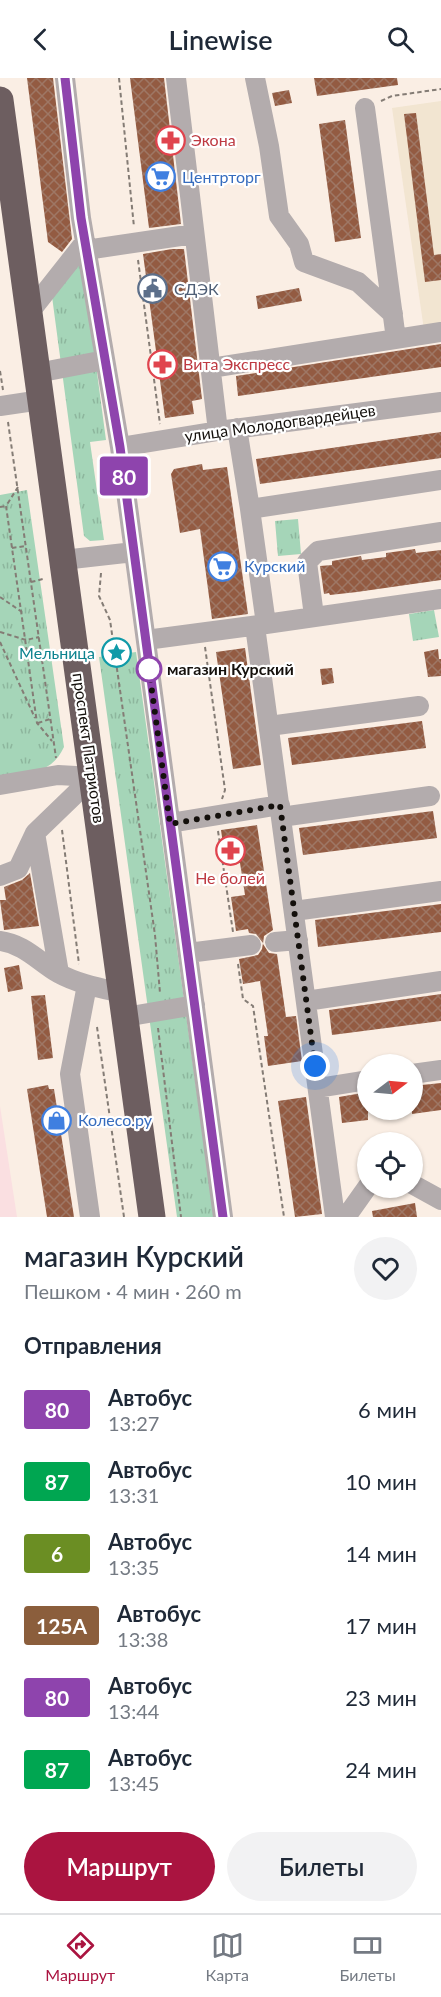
<!DOCTYPE html>
<html lang="ru">
<head>
<meta charset="utf-8">
<style>
	body { margin:0; font-family:Lato,sans-serif; background:#f2f2f3; color:#1f2937; height:100vh; display:flex; flex-direction:column; font-size:22px; white-space:nowrap }
	* { box-sizing:border-box; margin:0 }
	p { font-size:20px; color:#747a83 }
	.icon { flex:none; width:33px; height:33px; fill:none; stroke:currentColor; stroke-width:2; stroke-linecap:round; stroke-linejoin:round }
	.map { position:relative; height:1139px; overflow:hidden }
	.sheet { display:flex; flex-direction:column; background:#fff; flex:1 }
	.sheet>* { flex:none }
	.badge { padding:0 12px; border-radius:4px; font-size:21px; line-height:39px }
	.needle { width:39px; rotate:74deg }
	.fabs { position:absolute; left:357px; top:976px; display:grid; gap:12px }
	.fabs a { display:grid; place-items:center; width:66px; height:66px; border-radius:50%; background:#fff; box-shadow:0 2px 4px #0004; font-size:30px }
	.you { position:absolute; width:30px; height:30px; margin:-15px; border:4px solid #fff; border-radius:50%; background:#1a73e8; box-shadow:0 0 0 9px #1a73e833 }
	.map>.badge { position:absolute; translate:-50% -50%; box-shadow:0 0 0 3px #fff }
	h2 { padding:0 24px; font-size:22px; line-height:54px }
	.round { display:grid; place-items:center; flex:none; width:63px; height:63px; border-radius:32px; background:#f2f2f3 }
	.head { display:flex; align-items:center; justify-content:space-between; height:102px; padding:0 24px }
	h1 { font-size:28px; font-weight:600; line-height:45px }
	.primary-button { display:flex; gap:12px; margin-top:auto; padding:12px 24px }
	.primary-button a { flex:1; height:69px; border-radius:36px; background:#aa1440; color:#fff; font-size:24px; font-weight:600; line-height:69px; text-align:center }
	.primary-button a+a { background:#f2f2f3; color:#1f2937 }
	ul { padding:0; list-style:none }
	li { display:flex; align-items:center; gap:18px; height:72px; padding:0 24px }
	li div { flex:1 }
	li b { display:block; font-size:22px }
	li em { font-style:normal }
	li .badge { min-width:66px; font-weight:700; text-align:center }
	header { display:flex; justify-content:space-between; align-items:center; height:78px; padding:0 24px; background:#fff; font-size:27px; font-weight:600 }
	.tabs { display:flex; justify-content:space-around; align-items:center; height:84px; border-top:2px solid #e0e1e3; background:#fff; font-size:16px; color:#747a83 }
	.tabs a { display:grid; justify-items:center; gap:3px }
	.tabs .current { color:#aa1440 }
	.map>svg:first-child { display:block }
	.education { fill:#f2e5d1 }
	.medical { fill:#fadfe1 }
	.grass { fill:url(#grass-tufts) }
	.building { fill:url(#building-cross-hatch) }
	.lines { fill:none; stroke-linecap:round; stroke-linejoin:round }
	.path { stroke:#847c75; stroke-width:2; stroke-dasharray:4.5 3; stroke-linecap:butt }
	.minor { stroke:#b3acad; stroke-width:20 }
	.highway { stroke:#6d5e60; stroke-width:27 }
	.line-casing { stroke:#fff; stroke-width:14 }
	.line { stroke:#8e44ad; stroke-width:9 }
	.walk { stroke:#14100c; stroke-width:6; stroke-dasharray:0 10.8 }
	.stop-dot { fill:#fff; stroke:#8e44ad; stroke-width:3 }
	.labels { text-anchor:middle; stroke-width:4.5; stroke-linejoin:round; paint-order:stroke }
	.health-label { font-size:16px; fill:#be3a42; stroke:#fff; text-anchor:start }
	.shop-label { font-size:16px; fill:#366cbe; stroke:#fff; text-anchor:start }
	.service-label { font-size:16px; fill:#4e5e75; stroke:#fff; text-anchor:start }
	.street-label { font-size:16px; fill:#14100c; stroke:#fff }
	.culture-label { font-size:16px; fill:#0d838f; stroke:#fff; text-anchor:end }
	.stop-label { font-size:16px; font-weight:bold; fill:#14100c; stroke:#fff; text-anchor:start }
</style>
</head>
<body>
<header><svg class="icon" aria-label="back" viewBox="0 0 24 24"><path d="M15 5l-7 7 7 7"/></svg>Linewise<svg class="icon" aria-label="search" viewBox="0 0 24 24"><circle cx="10" cy="10" r="6"/><path d="M15 15l6 6"/></svg></header>
<div class="map">
<svg width="441" height="1139" viewBox="0 0 441 1139">
	<defs>
		<pattern id="grass-tufts" width="24" height="20" patternUnits="userSpaceOnUse" patternTransform="scale(1.5)"><rect width="24" height="20" fill="#a5d5b8"/><path d="M3 7l-1-3M5 7V3M7 7l1-3M15 17l-1-3M17 17v-4M19 17l1-3" fill="none" stroke="#8db69d"/></pattern>
		<pattern id="building-cross-hatch" width="8" height="8" patternUnits="userSpaceOnUse" patternTransform="scale(1.5)"><rect width="8" height="8" fill="#935b42"/><path d="M0 0l8 8M0 8l8-8" fill="none" stroke="#9e7765"/></pattern>
	</defs>
	<rect width="100%" height="100%" fill="#faeee4"/>
	<!-- education -->
	<path class="education" d="M 441,23 L 441,250 L 424,252 L 392,30 Z"/>
	<!-- medical -->
	<path class="medical" d="M 0,1028 L 17,1139 L 0,1139 Z"/>
	<!-- grass -->
	<path class="grass" d="M 79,160 L 106,362 L 90,364 L 104,462 L 90,463 L 84,458 L 51,211 Z
		M 27,412 L 64,669 C 51,697 27,695 0,700 L 0,417 Z
		M 298,441 L 301,476 L 278,478 L 275,443 Z
		M 434,532 L 439,559 L 413,563 L 409,536 Z
		M 136,574 L 214,1139 L 177,1139 L 99,579 Z"/>
	<!-- building -->
	<path class="building" d="M 27,0 L 53,0 L 72,161 L 62,174 L 48,164 Z
		M 130,0 L 164,0 L 181,146 L 149,150 Z
		M 314,0 L 397,0 L 398,7 L 317,18 Z
		M 289,12 L 292,25 L 275,28 L 272,15 Z
		M 416,35 L 434,177 L 441,176 L 441,202 L 425,204 L 404,36 Z
		M 345,42 L 361,160 L 335,164 L 319,46 Z
		M 172,171 L 184,171 L 202,321 L 192,323 L 194,336 L 165,340 L 143,176 Z
		M 299,210 L 302,223 L 258,231 L 256,218 Z
		M 441,266 L 441,289 L 238,318 L 236,298 Z
		M 441,354 L 441,380 L 260,406 L 256,381 Z
		M 202,386 L 203,392 L 227,389 L 248,536 L 212,541 L 200,451 L 180,455 L 171,396 L 174,391 Z
		M 415,471 L 416,475 L 441,472 L 441,502 L 357,514 L 330,517 L 329,515 L 324,516 L 320,488 L 332,487 L 332,483 L 361,478 L 362,482 L 386,479 L 386,475 Z
		M 245,570 L 261,687 L 233,691 L 216,574 Z
		M 438,571 L 439,581 L 441,581 L 441,598 L 428,599 L 424,574 Z
		M 332,590 L 334,605 L 322,607 L 320,591 Z
		M 422,643 L 426,670 L 292,687 L 288,660 Z
		M 433,733 L 437,760 L 303,777 L 299,750 Z
		M 257,747 L 273,852 L 264,858 L 263,866 L 269,875 L 277,876 L 286,939 L 296,938 L 302,983 L 268,988 L 264,958 L 268,958 L 260,903 L 243,906 L 239,881 L 258,877 L 262,871 L 263,865 L 256,856 L 249,855 L 248,851 L 236,853 L 231,819 L 245,817 L 240,785 L 226,787 L 221,752 Z
		M 30,795 L 39,848 L 4,852 L 0,822 L 6,822 L 4,809 L 22,802 Z
		M 441,826 L 441,854 L 318,869 L 315,842 Z
		M 19,887 L 23,911 L 8,914 L 4,890 Z
		M 441,916 L 441,943 L 332,957 L 329,932 Z
		M 45,917 L 53,980 L 38,982 L 31,918 Z
		M 441,1005 L 441,1032 L 412,1036 L 412,1008 Z
		M 48,1007 L 49,1011 L 54,1011 L 74,1139 L 47,1139 L 27,1011 Z
		M 368,1014 L 368,1042 L 342,1045 L 339,1019 Z
		M 306,1019 L 322,1136 L 295,1139 L 278,1023 Z
		M 415,1125 L 417,1139 L 373,1139 L 372,1133 Z"/>
	<g class="lines">
		<!-- path -->
		<path class="path" d="M 119,0 L 134,149
			M 381,23 L 392,18 L 441,11
			M 138,182 L 160,346
			M 0,293 L 3,312
			M 8,344 L 56,680
			M 18,409 L 6,428 L 37,645 L 52,663
			M 0,429 L 6,428
			M 12,470 L 26,468
			M 101,495 L 99,518 L 110,542 L 155,857 L 160,915
			M 31,504 L 43,501
			M 0,519 L 22,534
			M 0,554 L 26,562 L 39,559
			M 0,564 L 35,640
			M 205,569 L 225,712 L 222,721
			M 38,645 L 50,641
			M 62,752 L 79,886
			M 218,753 L 233,854
			M 238,886 L 243,921 L 253,928 L 284,1139
			M 97,949 L 124,1139
			M 158,950 L 181,1139"/>
		<!-- minor -->
		<path class="minor" d="M 65,0 L 81,140 L 120,369 L 223,1139
			M 176,0 L 218,353
			M 255,0 L 269,68 L 279,138 L 299,166 L 304,184 L 358,204 L 393,236
			M 365,30 L 396,261
			M 86,172 L 194,156
			M 29,235 L 85,164
			M 211,290 L 441,254
			M 37,295 L 105,282
			M 0,328 L 41,322
			M 120,369 L 218,353 L 441,324
			M 250,431 L 441,402
			M 63,482 L 134,474
			M 314,538 L 307,484 L 318,473 L 441,454
			M 266,546 L 441,521
			M 255,548 L 335,1139
			M 146,562 L 266,546 L 250,431 L 237,350
			M 269,648 L 419,628
			M 0,707 L 58,697 L 93,699
			M 281,739 L 430,718
			M 170,745 L 280,727
			M 0,798 L 18,791 L 35,755
			M 294,833 L 441,813
			M 0,863 C 24,866 38,883 58,895 C 78,906 100,910 122,915
			M 275,864 L 298,862
			M 188,875 L 251,867
			M 59,895 L 35,755 L 93,699
			M 87,907 L 70,996 L 90,1139
			M 306,923 L 441,903
			M 125,939 L 195,927
			M 412,996 L 441,992
			M 318,1010 L 368,1002
			M 412,1106 L 441,1122
			M 346,1139 L 368,1108"/>
		<!-- highway -->
		<path class="highway" d="M 0,22 L 152,1139"/>
	</g>
	<g class="lines">
		<defs>
			<path id="line" d="M 65,0 L 81,140 L 120,369 L 223,1139"/>
		</defs>
		<!-- line casing -->
		<use href="#line" class="line-casing"/>
		<!-- line -->
		<use href="#line" class="line"/>
		<!-- walk -->
		<path class="walk" d="M 149,591 L 170,746 L 280,727 L 315,988"/>
	</g>
	<!-- icons -->
	<defs>
		<symbol id="pharmacy-ring" viewBox="-11 -11 22 22"><circle r="9.5" fill="#fff" stroke="#e0444e" stroke-width="1.5"/><path d="M-2-6h4v4h4v4h-4v4h-4v-4h-4v-4h4Z" fill="#e0444e"/></symbol>
		<symbol id="supermarket-ring" viewBox="-11 -11 22 22"><circle r="9.5" fill="#fff" stroke="#3f7fe0" stroke-width="1.5"/><path d="M-6-5.5h2.5l.6 2H6L4.5 2H-2.5L-4.4-4H-6ZM-1.5 3.2a1.3 1.3 0 1 0 .1 0ZM3 3.2a1.3 1.3 0 1 0 .1 0Z" fill="#3f7fe0"/></symbol>
		<symbol id="civic-ring" viewBox="-11 -11 22 22"><circle r="9.5" fill="#fff" stroke="#5c6f8a" stroke-width="1.5"/><path d="M-.6-6.5H3V-4.5H.6V-3L4-1V1h2V6H-6V1h2V-1L-.6-3ZM-1.2 2.5V6h2.4V2.5Z" fill="#5c6f8a"/></symbol>
		<symbol id="sight-ring" viewBox="-11 -11 22 22"><circle r="9.5" fill="#fff" stroke="#0f9aa8" stroke-width="1.5"/><path d="M0-6L1.8-2.2L6-1.7L2.9 1.2L3.7 5.4L0 3.3L-3.7 5.4L-2.9 1.2L-6-1.7L-1.8-2.2Z" fill="#0f9aa8"/></symbol>
		<symbol id="shop-ring" viewBox="-11 -11 22 22"><circle r="9.5" fill="#fff" stroke="#3f7fe0" stroke-width="1.5"/><path d="M-5-2.5h2.3a2.7 3.5 0 0 1 5.4 0H5L5.5 6h-11ZM-1.5-2.5h3a1.5 2.3 0 0 0-3 0Z" fill="#3f7fe0"/></symbol>
	</defs>
	<g fill-rule="evenodd">
		<use href="#pharmacy-ring" x="154" y="46" width="33" height="33"/>
		<use href="#supermarket-ring" x="144" y="82" width="33" height="33"/>
		<use href="#civic-ring" x="136" y="194" width="33" height="33"/>
		<use href="#pharmacy-ring" x="146" y="270" width="33" height="33"/>
		<use href="#supermarket-ring" x="206" y="472" width="33" height="33"/>
		<use href="#sight-ring" x="100" y="558" width="33" height="33"/>
		<use href="#pharmacy-ring" x="214" y="756" width="33" height="33"/>
		<use href="#shop-ring" x="40" y="1026" width="33" height="33"/>
	</g>
	<!-- markers -->
	<circle class="stop-dot" cx="149" cy="591" r="12"/>
	<g class="labels">
		<!-- health labels -->
		<g class="health-label">
			<text x="191" y="68">Экона</text>
			<text x="183" y="292">Вита Экспресс</text>
			<text x="230" y="806" text-anchor="middle">Не болей</text>
		</g>
		<!-- shop labels -->
		<g class="shop-label">
			<text x="182" y="105">Центрторг</text>
			<text x="244" y="494">Курский</text>
			<text x="78" y="1048">Колесо.ру</text>
		</g>
		<!-- service labels -->
		<g class="service-label">
			<text x="174" y="217">СДЭК</text>
		</g>
		<!-- street labels -->
		<g class="street-label">
			<text transform="translate(280 345) rotate(-8)" y="6">улица Молодогвардейцев</text>
			<text transform="translate(89 670) rotate(82)" y="6">проспект Патриотов</text>
		</g>
		<!-- culture labels -->
		<g class="culture-label">
			<text x="95" y="581">Мельница</text>
		</g>
		<!-- stop labels -->
		<g class="stop-label">
			<text x="167" y="597">магазин Курский</text>
		</g>
	</g>
</svg>
<div class="fabs">
<a><svg class="needle" viewBox="-14 -14 28 28"><path d="M0-13l5 13h-10z" fill="#e53935"/><path d="M0 13l5-13h-10z" fill="#747a83"/></svg></a>
<a><svg class="icon" aria-label="locate" viewBox="0 0 24 24"><circle cx="12" cy="12" r="6"/><path d="M12 2v4M12 18v4M2 12h4M18 12h4"/></svg></a>
</div>
<div class="you" style="left:315px;top:988px"></div>
<b class="badge" style="left:124px;top:398px;background:#8e44ad;color:#fff">80</b>
</div>
<section class="sheet">
<div class="head"><div><h1>магазин Курский</h1><p>Пешком · 4 мин · 260 m</p></div><a class="round"><svg class="icon" aria-label="heart" viewBox="0 0 24 24"><path d="M12 20l-8-8c-3-5 5-10 8-4 3-6 11-1 8 4z"/></svg></a></div>
<h2>Отправления</h2>
<ul>
<li><span class="badge" style="background:#8e44ad;color:#fff">80</span><div><b>Автобус</b><p>13:27</p></div><em>6 мин</em></li>
<li><span class="badge" style="background:#00a651;color:#fff">87</span><div><b>Автобус</b><p>13:31</p></div><em>10 мин</em></li>
<li><span class="badge" style="background:#6b8e23;color:#fff">6</span><div><b>Автобус</b><p>13:35</p></div><em>14 мин</em></li>
<li><span class="badge" style="background:#8b5e3c;color:#fff">125А</span><div><b>Автобус</b><p>13:38</p></div><em>17 мин</em></li>
<li><span class="badge" style="background:#8e44ad;color:#fff">80</span><div><b>Автобус</b><p>13:44</p></div><em>23 мин</em></li>
<li><span class="badge" style="background:#00a651;color:#fff">87</span><div><b>Автобус</b><p>13:45</p></div><em>24 мин</em></li>
</ul>
<div class="primary-button"><a>Маршрут</a><a>Билеты</a></div>
</section>
<nav class="tabs">
<a class="current"><svg class="icon" aria-label="directions" viewBox="0 0 24 24"><path d="M12 3l9 9-9 9-9-9zM9 14v-3h6M13 9l2 2-2 2"/></svg>Маршрут</a>
<a><svg class="icon" aria-label="map" viewBox="0 0 24 24"><path d="M3 6l6-2 6 2 6-2v14l-6 2-6-2-6 2zM9 4v14M15 6v14"/></svg>Карта</a>
<a><svg class="icon" aria-label="tickets" viewBox="0 0 24 24"><path d="M3 7h18v10H3zM15 7v10"/></svg>Билеты</a>
</nav>
</body>
</html>
